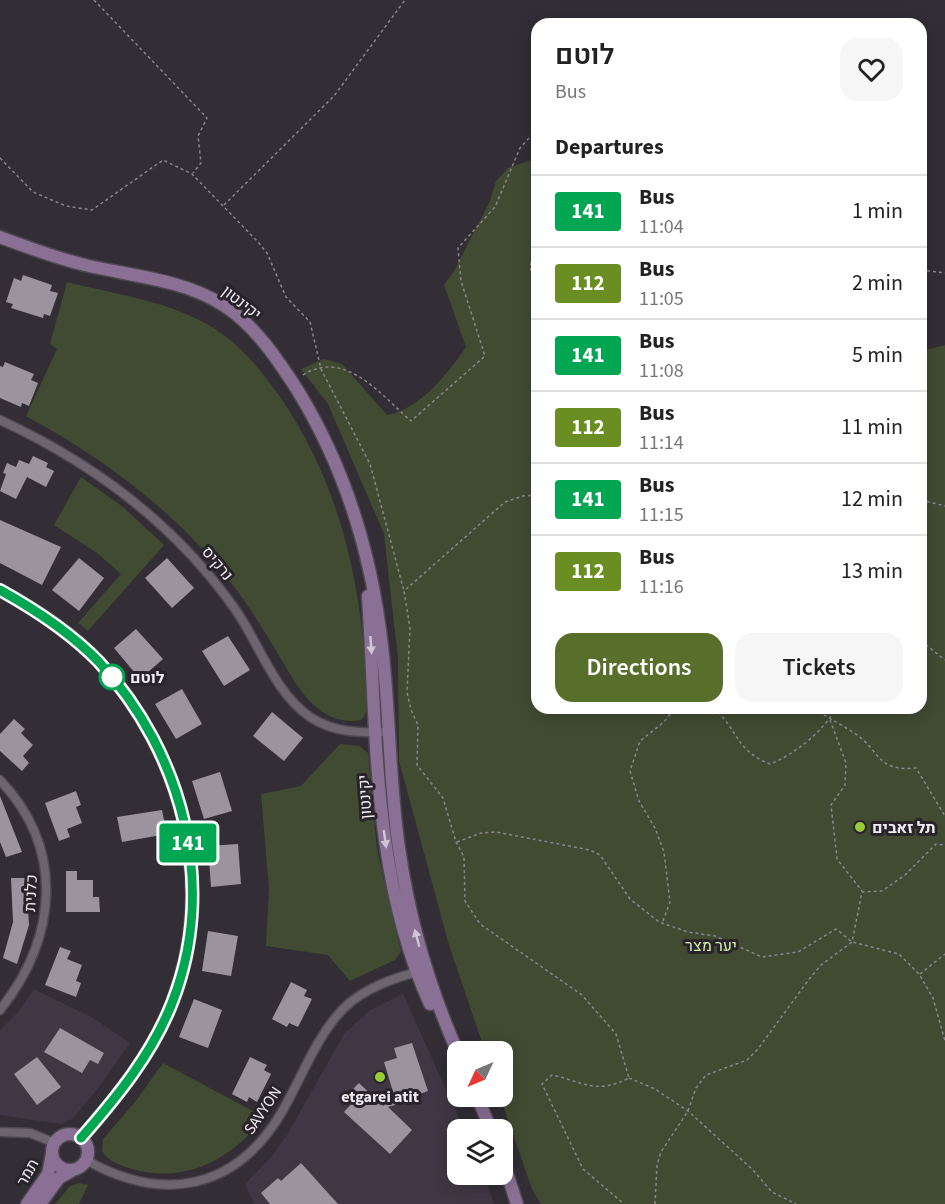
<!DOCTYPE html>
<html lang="en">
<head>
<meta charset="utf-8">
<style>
	body { margin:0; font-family:"Source Sans 3",Heebo,sans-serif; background:#f6f6f6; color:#222; height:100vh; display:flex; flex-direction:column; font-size:22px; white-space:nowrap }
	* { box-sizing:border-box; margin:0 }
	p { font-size:20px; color:#767676 }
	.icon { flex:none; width:33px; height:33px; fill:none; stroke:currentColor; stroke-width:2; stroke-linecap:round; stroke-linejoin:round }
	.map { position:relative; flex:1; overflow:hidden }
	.sheet { position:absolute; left:531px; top:18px; width:396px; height:696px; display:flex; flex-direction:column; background:#fff; border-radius:18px; box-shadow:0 3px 15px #0003 }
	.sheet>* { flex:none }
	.badge { padding:0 12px; border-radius:4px; font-size:21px; line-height:39px }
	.needle { width:39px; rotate:226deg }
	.controls { position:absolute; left:447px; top:1041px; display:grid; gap:12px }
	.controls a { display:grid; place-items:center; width:66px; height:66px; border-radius:12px; background:#fff; box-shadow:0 3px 15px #0003; font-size:30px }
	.map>.badge { position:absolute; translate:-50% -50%; box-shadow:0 0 0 3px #fff }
	h2 { padding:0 24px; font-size:22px; line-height:54px }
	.round { display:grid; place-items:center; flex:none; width:63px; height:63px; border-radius:18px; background:#f6f6f6 }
	.headline { display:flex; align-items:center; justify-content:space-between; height:102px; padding:0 24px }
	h1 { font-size:28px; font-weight:600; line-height:45px }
	.button { display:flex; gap:12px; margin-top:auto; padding:12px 24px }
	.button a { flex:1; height:69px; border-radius:18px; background:#586e2b; color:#fff; font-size:24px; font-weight:600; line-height:69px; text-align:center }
	.button a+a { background:#f6f6f6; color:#222 }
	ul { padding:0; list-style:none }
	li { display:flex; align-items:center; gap:18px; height:72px; padding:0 24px; border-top:2px solid #e0e0e0 }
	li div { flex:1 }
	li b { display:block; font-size:22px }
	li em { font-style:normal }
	li .badge { min-width:66px; font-weight:700; text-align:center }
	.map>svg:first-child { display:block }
	.built { fill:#403744 }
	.green { fill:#414b32 }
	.building { fill:#9b949e }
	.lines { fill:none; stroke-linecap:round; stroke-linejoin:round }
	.street-casing { stroke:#4e4950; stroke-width:11 }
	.secondary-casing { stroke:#4e4950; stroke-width:15 }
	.path { stroke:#8b868e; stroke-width:1.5; stroke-dasharray:3 3; stroke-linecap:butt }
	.street { stroke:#6c656e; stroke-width:8 }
	.secondary { stroke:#8b7095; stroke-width:12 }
	.oneway { fill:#d1c6d5 }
	.line-casing { stroke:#fff; stroke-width:14 }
	.line { stroke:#00a651; stroke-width:9 }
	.stop-dot { fill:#fff; stroke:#00a651; stroke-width:3 }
	.poi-dot { fill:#99cb36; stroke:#29242b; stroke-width:2 }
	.labels { text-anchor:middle; stroke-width:6; stroke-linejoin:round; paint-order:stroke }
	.street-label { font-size:16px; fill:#efebf1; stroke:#29242b }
	.stop-label { font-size:16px; font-weight:bold; fill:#efebf1; stroke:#29242b; text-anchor:start }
	.poi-label { font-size:16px; font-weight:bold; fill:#efebf1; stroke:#29242b; text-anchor:start }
	.park-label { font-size:16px; fill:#d0eea6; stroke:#29242b }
</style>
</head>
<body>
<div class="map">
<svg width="945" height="1204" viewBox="0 0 945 1204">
	<rect width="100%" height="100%" fill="#332d36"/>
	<!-- built -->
	<path class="built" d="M 34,989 L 93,1018 L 130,1043 L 96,1091 L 72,1119 L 62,1124 L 0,1115 L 0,1030 L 19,1011 Z
		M 403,994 L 464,1129 L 458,1130 L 458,1174 L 484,1175 L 494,1204 L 254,1204 L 245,1184 L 272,1156 L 287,1135 L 344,1034 L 370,1010 Z"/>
	<!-- green -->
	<path class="green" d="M 537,158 L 537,708 L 921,708 L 921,351 L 945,345 L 945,1204 L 541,1204 L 532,1189 L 500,1097 L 502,1096 L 502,1052 L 485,1051 L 449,945 L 399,761 L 398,659 L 384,534 L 328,404 L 301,369 L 324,359 L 342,364 L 387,415 C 422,408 447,374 466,347 L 444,285 L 454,271 L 490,201 L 496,181 L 508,168 Z
		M 67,282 C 118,295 183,303 225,336 C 247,353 264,374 280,397 C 335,476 358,567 365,662 C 366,678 373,708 361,720 C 346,724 326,717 315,706 C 299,692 289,672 278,654 C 265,632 251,610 236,589 C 179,514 108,461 26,416 L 57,349 L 50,344 Z
		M 81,477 L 123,507 L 164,545 L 88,631 L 78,623 L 121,574 L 97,553 L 54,525 Z
		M 340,744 L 359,746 L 368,753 L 377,850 L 401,952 L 395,960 L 350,981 L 328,955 L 266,946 L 269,889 L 261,794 L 301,786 Z
		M 163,1063 L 264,1117 C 231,1160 186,1184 132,1169 C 121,1166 107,1161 102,1151 L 103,1139 L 135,1102 Z
		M 79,1183 L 88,1185 L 79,1204 L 55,1204 L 70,1186 Z"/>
	<!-- building -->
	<path class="building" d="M 23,275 L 52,285 L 50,291 L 58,293 L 50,316 L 44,314 L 43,318 L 11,308 L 13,304 L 6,302 L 14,278 L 21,281 Z
		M 5,362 L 34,374 L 31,380 L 38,383 L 29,406 L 22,403 L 21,407 L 0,398 L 0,366 L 3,367 Z
		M 33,456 L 48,463 L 46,467 L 54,471 L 46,487 L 27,477 L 16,499 L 0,491 L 6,474 L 3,473 L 7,463 L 16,467 L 19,460 L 29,464 Z
		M 0,520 L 61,547 L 42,585 L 0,563 Z
		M 79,558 L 104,578 L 79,611 L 52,590 Z
		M 167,558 L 194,588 L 172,608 L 145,578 Z
		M 136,629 L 163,659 L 140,679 L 114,648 Z
		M 228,636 L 250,670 L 224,686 L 202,651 Z
		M 182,689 L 202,724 L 176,739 L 155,704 Z
		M 272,712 L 303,738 L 284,761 L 253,736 Z
		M 14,719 L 25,729 L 21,733 L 33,745 L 23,756 L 29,763 L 22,771 L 0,751 L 0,734 Z
		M 220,772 L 232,811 L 204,819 L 192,781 Z
		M 76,791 L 81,805 L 76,807 L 82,823 L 67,829 L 70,837 L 59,841 L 45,803 Z
		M 0,796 L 22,852 L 6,857 L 0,842 Z
		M 162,810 L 166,830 L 160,831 L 161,835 L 122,842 L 117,817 Z
		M 238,844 L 241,884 L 211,887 L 208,846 Z
		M 66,871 L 77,871 L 77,880 L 93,880 L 93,897 L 99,897 L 100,912 L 66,912 Z
		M 11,878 L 26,878 L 29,925 L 17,964 L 3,958 L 13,922 Z
		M 208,931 L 238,936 L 231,976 L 202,971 Z
		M 60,947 L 71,951 L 67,959 L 82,965 L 76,981 L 81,983 L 76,997 L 45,985 Z
		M 291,982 L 307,990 L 304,996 L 312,999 L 298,1027 L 289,1023 L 287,1027 L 272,1019 Z
		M 194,999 L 222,1010 L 208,1048 L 179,1037 Z
		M 60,1028 L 104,1053 L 98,1064 L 90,1060 L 82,1073 L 44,1052 Z
		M 412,1043 L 428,1091 L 417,1095 L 418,1098 L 388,1107 L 412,1130 L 390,1154 L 344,1112 L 357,1098 L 350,1092 L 359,1083 L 383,1106 L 394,1095 L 384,1062 L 397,1058 L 394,1048 Z
		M 37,1057 L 61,1087 L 37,1105 L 14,1074 Z
		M 250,1057 L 267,1065 L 264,1070 L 271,1074 L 257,1102 L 249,1097 L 247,1102 L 232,1094 Z
		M 301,1163 L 338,1204 L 270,1204 L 261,1193 L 278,1178 L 281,1181 Z"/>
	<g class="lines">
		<defs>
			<path id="street" d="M 0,420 C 93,463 175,524 235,609 C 259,643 274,692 310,717 C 334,733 361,733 389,732
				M 0,780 C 66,850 57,938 0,1010
				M 0,1132 L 30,1133 L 55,1143
				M 86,1160 C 164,1204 237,1190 283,1110 C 302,1077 317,1035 344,1008 C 363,989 395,977 422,971"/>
			<path id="secondary" d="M 0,237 C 29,248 59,259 89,266 C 133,276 184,280 223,305 C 255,325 278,360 298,391 C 345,468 372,557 382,646 C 390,713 389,781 399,848 C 409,919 429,987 458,1053
				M 0,590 C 36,610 71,632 99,662 C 182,752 218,886 172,1003 C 152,1054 117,1097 81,1138
				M 368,596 C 377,732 372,877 430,1004
				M 477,1096 L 491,1130
				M52 1152a18 18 0 1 1 36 0a18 18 0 1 1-36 0Z
				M 502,1158 L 517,1204
				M 27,1204 L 48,1174 L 52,1154
				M 40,1204 L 59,1178 L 73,1170"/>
		</defs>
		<!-- street casing -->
		<use href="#street" class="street-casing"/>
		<!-- secondary casing -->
		<use href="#secondary" class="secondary-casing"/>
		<!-- path -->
		<path class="path" d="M 94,0 L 207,118 L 198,136 L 201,163 L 193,173
			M 0,158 L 33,192 L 66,206 L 92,210 L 163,160 L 192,174 L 258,242 L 267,253 L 286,297 L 310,322 L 321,369 L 370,464 L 404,591
			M 224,205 L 334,96 L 405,0
			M 537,239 L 530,267 L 537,293
			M 921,270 L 945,273
			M 303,375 C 345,348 382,396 411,421 L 485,356 L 461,281 L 458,248 L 495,207 L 520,148 L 537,129
			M 537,495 L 523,496 L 505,502 L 404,591 L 410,628 L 407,692 L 411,710 L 418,725 L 417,765 L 443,798 L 456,842 L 464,857 L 465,901 L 480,924 L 582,995 L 616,1034 L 629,1078 C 596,1095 584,1082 552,1075 L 542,1084 L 583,1169 L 624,1204
			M 921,500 L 945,506
			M 921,641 L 945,660
			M 714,708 C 738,730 736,751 770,764 C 792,756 826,730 835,708
			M 814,708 C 827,718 841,724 854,733 C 881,750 875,772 916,768 L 945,816
			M 830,720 L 846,763 L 845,785 L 831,805 L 837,859 L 862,891
			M 457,842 L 481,833 L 496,832 L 590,850 L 600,855 L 630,899 L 659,922 L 688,932 L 715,936 L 762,957 L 798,952 L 836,929 L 852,942 L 899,954 L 919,974 L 933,998 L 945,1041
			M 663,921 L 670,902 L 664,852 L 655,828 L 639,801 L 630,771 L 640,741 L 664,722 L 675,708
			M 920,974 L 945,954
			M 629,1078 L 655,1089 L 688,1111 L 752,1169 L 772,1192 L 796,1204
			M 655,1204 L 657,1165 L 661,1152 L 688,1111 L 696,1088 L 706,1075 L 747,1060 L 758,1049 L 810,978 L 821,965 L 852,942 L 862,892 L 882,891 L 905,875 L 936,844 L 945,845"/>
		<!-- street -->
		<use href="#street" class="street"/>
		<!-- secondary -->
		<use href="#secondary" class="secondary"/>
	</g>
	<!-- one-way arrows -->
	<defs><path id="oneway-solid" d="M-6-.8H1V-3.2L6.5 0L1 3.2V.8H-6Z" transform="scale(1.5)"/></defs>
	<g class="oneway">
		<use href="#oneway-solid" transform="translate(371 645) rotate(86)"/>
		<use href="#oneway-solid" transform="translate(385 839) rotate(82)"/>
		<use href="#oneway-solid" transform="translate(417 938) rotate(-105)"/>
	</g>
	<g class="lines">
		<defs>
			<path id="line" d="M 0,590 C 36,610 70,632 99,662 C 183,753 218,886 172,1003 C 152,1054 117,1097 81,1138"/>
		</defs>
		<!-- line casing -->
		<use href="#line" class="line-casing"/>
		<!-- line -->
		<use href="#line" class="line"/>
	</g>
	<!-- markers -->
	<circle class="stop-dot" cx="112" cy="677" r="12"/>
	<g class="poi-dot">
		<circle cx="860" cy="827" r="6"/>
		<circle cx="380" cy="1077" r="6"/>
	</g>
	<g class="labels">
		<!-- street labels -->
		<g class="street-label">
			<text transform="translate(242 302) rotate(38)" y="6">יקינטון</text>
			<text transform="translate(218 563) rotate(50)" y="6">נרקיס</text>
			<text transform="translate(364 797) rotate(-94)" y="6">יקינטון</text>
			<text transform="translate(30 893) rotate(-87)" y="6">כלנית</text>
			<text transform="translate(262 1110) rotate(-56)" y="6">SAVYON</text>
			<text transform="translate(27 1172) rotate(-61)" y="6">תמר</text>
		</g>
		<!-- stop labels -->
		<g class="stop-label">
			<text x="130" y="683">לוטם</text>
		</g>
		<!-- poi labels -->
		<g class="poi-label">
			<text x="872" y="833">תל זאבים</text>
			<text x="380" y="1102" text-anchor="middle">etgarei atit</text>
		</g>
		<!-- park labels -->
		<g class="park-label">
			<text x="711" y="951">יער מצר</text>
		</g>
	</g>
</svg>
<div class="controls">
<a><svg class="needle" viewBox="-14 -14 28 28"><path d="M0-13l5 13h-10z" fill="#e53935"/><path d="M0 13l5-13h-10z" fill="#767676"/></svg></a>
<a><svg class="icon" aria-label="layers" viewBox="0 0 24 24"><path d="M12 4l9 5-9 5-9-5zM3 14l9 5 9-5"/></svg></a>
</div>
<b class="badge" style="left:188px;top:843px;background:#00a651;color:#fff">141</b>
<section class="sheet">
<div class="headline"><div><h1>לוטם</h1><p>Bus</p></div><a class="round"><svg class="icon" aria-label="heart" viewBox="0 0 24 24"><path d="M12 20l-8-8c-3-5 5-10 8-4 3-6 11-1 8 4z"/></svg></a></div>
<h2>Departures</h2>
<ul>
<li><span class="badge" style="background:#00a651;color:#fff">141</span><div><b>Bus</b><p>11:04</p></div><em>1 min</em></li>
<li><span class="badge" style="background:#6b8e23;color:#fff">112</span><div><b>Bus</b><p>11:05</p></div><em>2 min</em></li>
<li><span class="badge" style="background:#00a651;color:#fff">141</span><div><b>Bus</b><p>11:08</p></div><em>5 min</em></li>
<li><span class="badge" style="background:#6b8e23;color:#fff">112</span><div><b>Bus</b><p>11:14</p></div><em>11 min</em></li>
<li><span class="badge" style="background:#00a651;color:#fff">141</span><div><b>Bus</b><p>11:15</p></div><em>12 min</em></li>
<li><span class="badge" style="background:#6b8e23;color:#fff">112</span><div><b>Bus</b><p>11:16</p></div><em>13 min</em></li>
</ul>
<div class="button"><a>Directions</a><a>Tickets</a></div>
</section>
</div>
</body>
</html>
